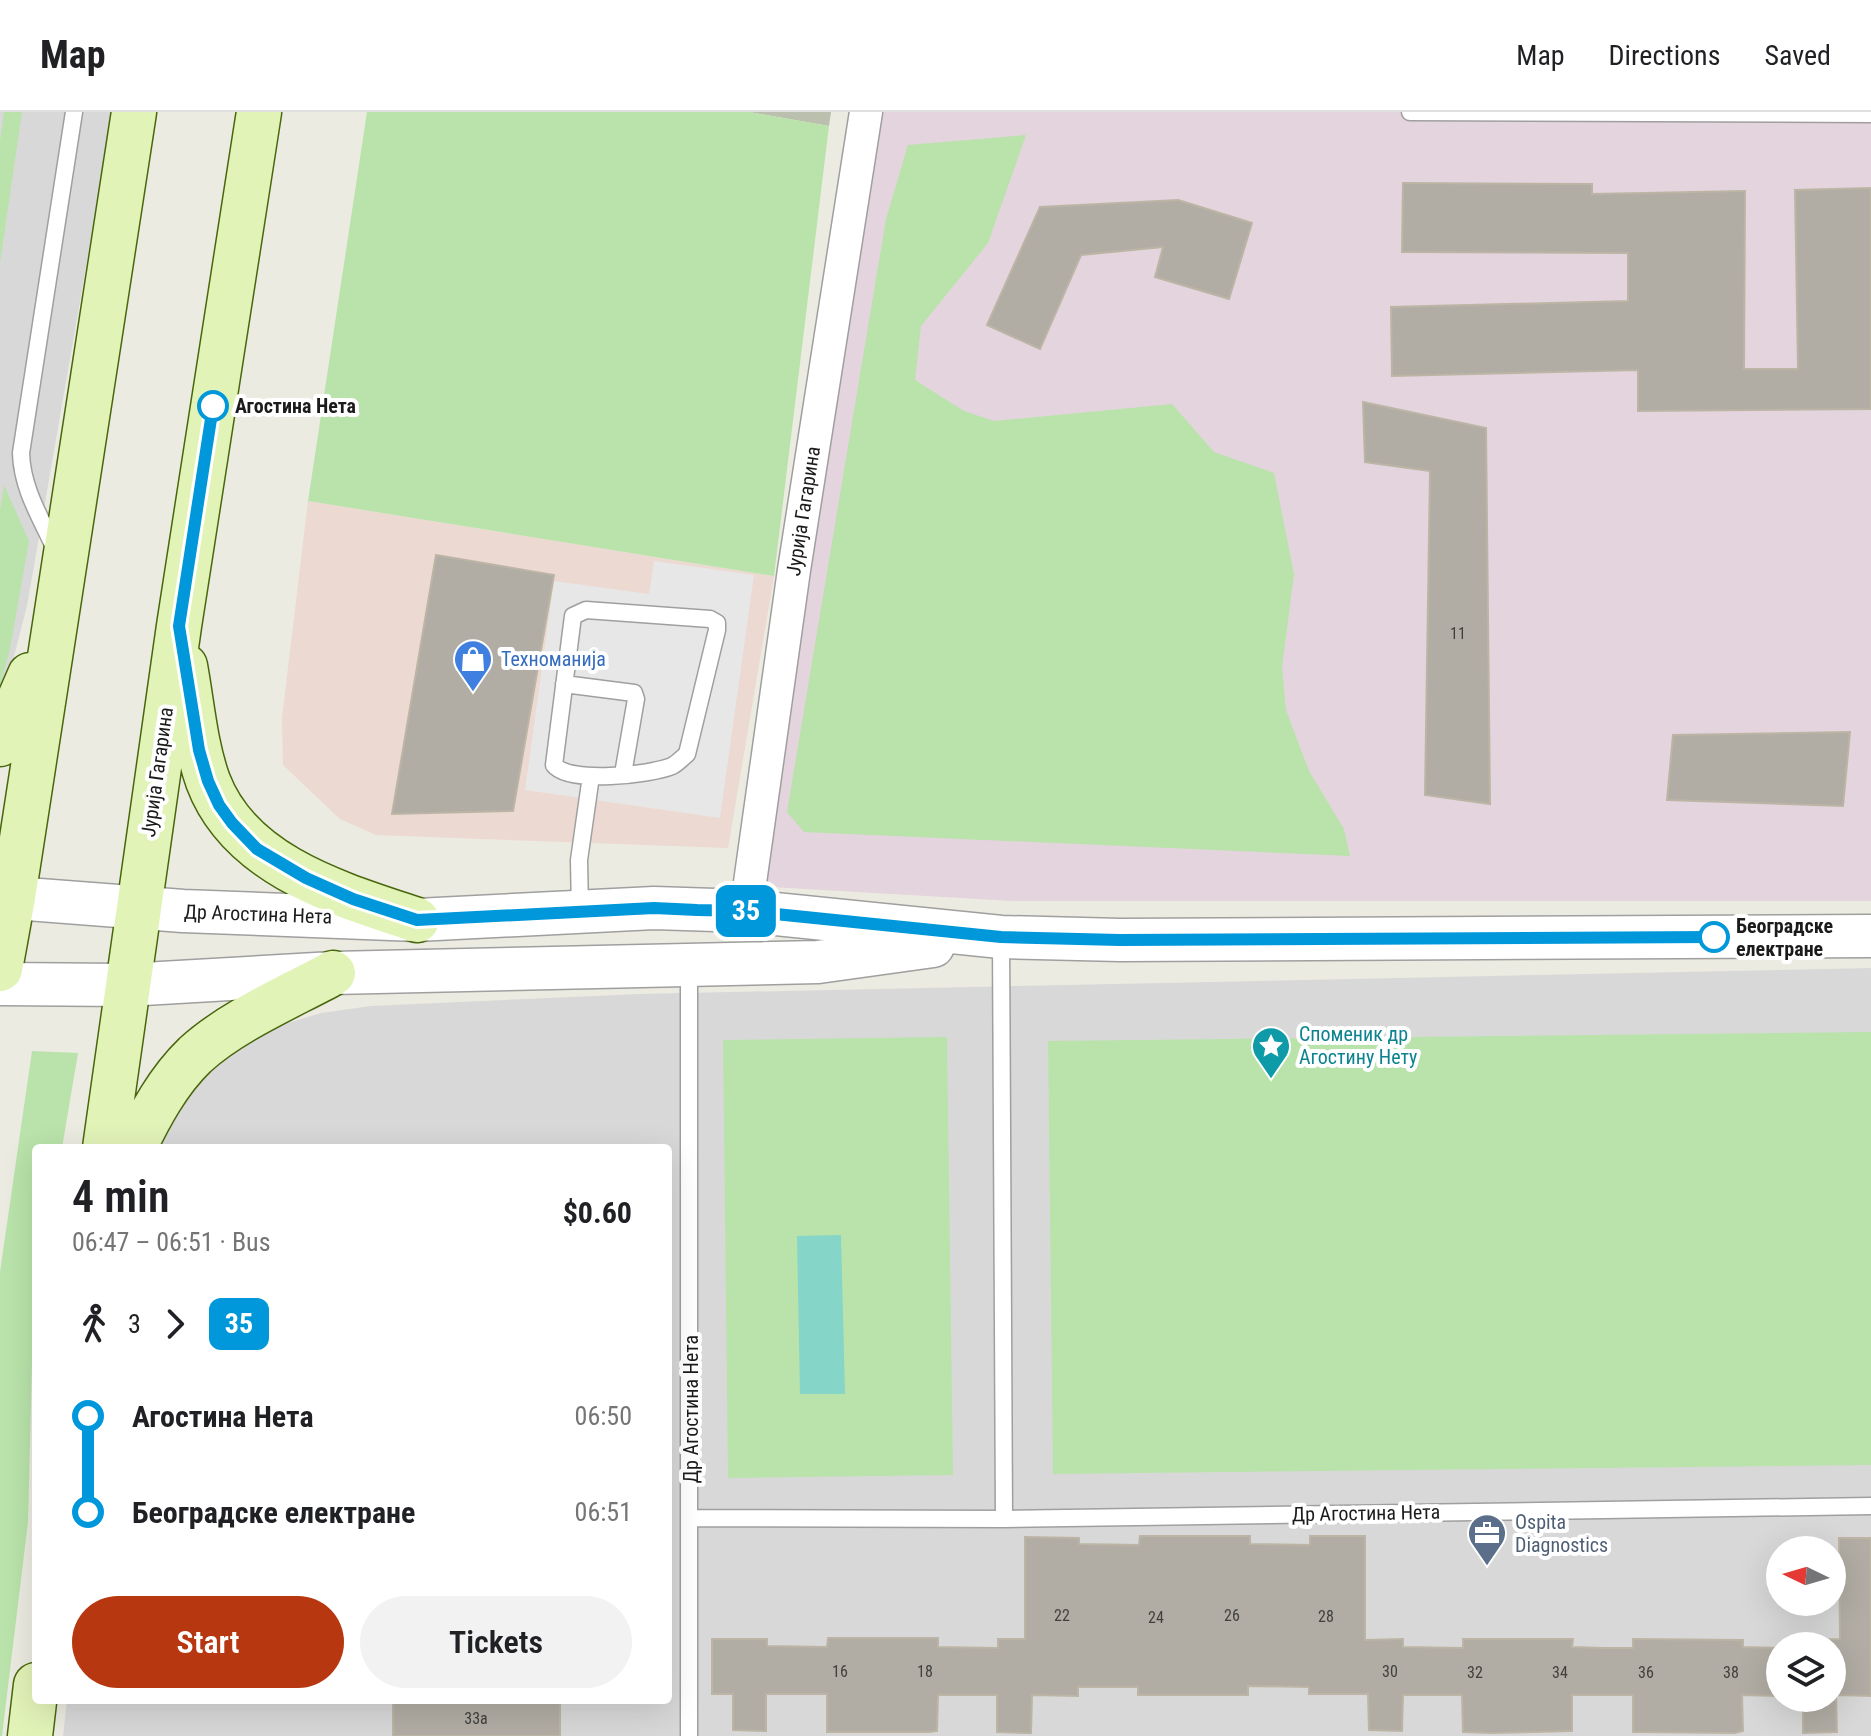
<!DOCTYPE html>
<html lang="en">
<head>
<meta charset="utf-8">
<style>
	body { margin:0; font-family:"Roboto Condensed",sans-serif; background:#f2f2f2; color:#202124; height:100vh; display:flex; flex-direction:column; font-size:30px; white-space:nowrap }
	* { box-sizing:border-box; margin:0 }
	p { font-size:26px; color:#757577 }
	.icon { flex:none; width:44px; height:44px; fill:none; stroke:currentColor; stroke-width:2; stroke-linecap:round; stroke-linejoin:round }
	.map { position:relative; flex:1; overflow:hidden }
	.sheet { position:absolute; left:32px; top:1032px; width:640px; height:560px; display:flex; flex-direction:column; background:#fff; border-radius:8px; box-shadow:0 8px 32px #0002 }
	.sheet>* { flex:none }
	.badge { padding:0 16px; border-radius:12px; font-size:28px; line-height:52px }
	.needle { width:52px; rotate:275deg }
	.controls { position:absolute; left:1766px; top:1424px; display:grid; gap:16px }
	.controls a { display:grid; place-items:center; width:80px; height:80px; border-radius:50%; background:#fff; box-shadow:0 8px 32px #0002; font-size:40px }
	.map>.badge { position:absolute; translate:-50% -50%; box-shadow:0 0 0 4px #fff }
	.legs { display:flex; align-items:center; gap:12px; height:88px; padding:0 40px; font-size:26px }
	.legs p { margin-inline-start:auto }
	.summary { display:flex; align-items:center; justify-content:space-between; height:136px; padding:0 40px }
	h1 { font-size:44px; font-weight:600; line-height:60px }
	.cta { display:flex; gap:16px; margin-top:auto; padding:16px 40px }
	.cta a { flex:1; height:92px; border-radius:48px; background:#b63710; color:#fff; font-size:32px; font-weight:600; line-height:92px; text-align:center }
	.cta a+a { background:#f2f2f2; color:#202124 }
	ul { padding:0 40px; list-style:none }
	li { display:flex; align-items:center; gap:28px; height:96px; font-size:30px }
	li i { display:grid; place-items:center; width:12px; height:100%; margin:0 10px; background:currentColor }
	li i::after { content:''; width:20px; height:20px; margin:-10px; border:6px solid; border-radius:50%; background:#fff }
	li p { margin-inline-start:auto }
	li:first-child i { background:linear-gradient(#0000 50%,currentColor 0) }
	li:last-child i { background:linear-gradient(currentColor 50%,#0000 0) }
	header { display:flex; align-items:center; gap:48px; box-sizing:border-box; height:112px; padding:0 40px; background:#fff; border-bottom:2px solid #e0e0e0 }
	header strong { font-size:38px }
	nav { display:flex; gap:44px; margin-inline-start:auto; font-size:28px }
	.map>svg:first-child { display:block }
	.residential { fill:#d9d8d8; fill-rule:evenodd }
	.commercial { fill:#ecd9d1 }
	.industrial { fill:#e4d4dd }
	.construction { fill:#bbbfae }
	.grass { fill:#b9e3aa }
	.pitch { fill:#85d5c9 }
	.parking { fill:#e7e7e7 }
	.building { fill:#b1ada4; stroke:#bcb5a5; stroke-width:2 }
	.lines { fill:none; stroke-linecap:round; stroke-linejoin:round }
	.service-casing { stroke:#9f9f9f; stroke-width:19 }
	.minor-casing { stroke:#9f9f9f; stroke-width:35 }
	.tertiary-casing { stroke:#9f9f9f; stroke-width:45 }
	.secondary-casing { stroke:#48670d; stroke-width:47 }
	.service { stroke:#fff; stroke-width:16 }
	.minor { stroke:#fff; stroke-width:32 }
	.tertiary { stroke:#fff; stroke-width:42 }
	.secondary { stroke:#e2f3b8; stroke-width:44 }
	.line-1-casing { stroke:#fff; stroke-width:18 }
	.line-1 { stroke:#0098da; stroke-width:12 }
	.stop-1-dot { fill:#fff; stroke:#0098da; stroke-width:4 }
	.labels { text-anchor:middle; stroke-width:8; stroke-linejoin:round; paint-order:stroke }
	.number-label { font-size:16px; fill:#40403d }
	.stop-label { font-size:20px; font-weight:bold; fill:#1b1b1b; stroke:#fff; text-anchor:start }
	.street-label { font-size:20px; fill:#1b1b1b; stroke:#fff }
	.shop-label { font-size:20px; fill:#366cbe; stroke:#fff; text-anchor:start }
	.culture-label { font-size:20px; fill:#0d838f; stroke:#fff; text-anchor:start }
	.service-label { font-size:20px; fill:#4e5e75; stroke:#fff; text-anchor:start }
</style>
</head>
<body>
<header>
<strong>Map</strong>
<nav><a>Map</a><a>Directions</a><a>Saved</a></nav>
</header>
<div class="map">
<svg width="1871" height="1624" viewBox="0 0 1871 1624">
	<rect width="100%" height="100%" fill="#ecebe1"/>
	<!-- residential -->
	<path class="residential" d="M 0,0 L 113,0 L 27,494 L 0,598 Z
		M 1871,856 L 1871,1624 L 63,1624 L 67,1588 L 668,1588 L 668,1036 L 156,1036 L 188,980 L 217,946 L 278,914 L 321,901 L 371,894 L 639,882 ZM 1780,1438 L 1832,1438 L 1832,1490 L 1780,1490 ZM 1780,1534 L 1832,1534 L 1832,1586 L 1780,1586 Z"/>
	<!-- commercial -->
	<path class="commercial" d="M 308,389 L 774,464 L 728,736 L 376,723 L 340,707 L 283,653 L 282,606 Z"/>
	<!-- industrial -->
	<path class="industrial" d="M 866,0 L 1871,0 L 1871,789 L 1012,789 L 752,774 Z"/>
	<!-- construction -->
	<path class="construction" d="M 749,0 L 831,0 L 829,14 Z"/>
	<!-- grass -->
	<path class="grass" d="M 4,0 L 22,0 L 0,151 L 0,29 Z
		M 367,0 L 749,0 L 829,14 L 774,464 L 308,389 Z
		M 1026,23 L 988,131 L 921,214 L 915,268 L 964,299 L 994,309 L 1172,292 L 1214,340 L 1274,361 L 1294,462 L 1282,555 L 1286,598 L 1309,659 L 1344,717 L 1350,744 L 804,720 L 787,700 L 886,107 L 908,33 Z
		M 4,373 L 29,429 L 10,537 L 0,574 L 0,399 Z
		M 1871,920 L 1871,1353 L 1053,1362 L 1048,929 Z
		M 947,925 L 953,1363 L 728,1366 L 723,928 Z
		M 32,939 L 78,941 L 62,1036 L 36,1036 L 36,1195 L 33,1212 L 28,1410 L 2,1624 L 0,1624 L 0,1160 Z"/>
	<!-- pitch -->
	<path class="pitch" d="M 841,1123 L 845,1282 L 800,1282 L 797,1124 Z"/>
	<!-- parking -->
	<path class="parking" d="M 654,449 L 754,463 L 720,706 L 525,678 L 554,469 L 649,482 Z"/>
	<!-- building -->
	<path class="building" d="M 1403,71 L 1592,72 L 1592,82 L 1745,79 L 1744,257 L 1798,257 L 1795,78 L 1871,76 L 1871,297 L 1638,299 L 1638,258 L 1392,264 L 1391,195 L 1628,189 L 1628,141 L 1402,140 Z
		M 1178,88 L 1252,111 L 1229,187 L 1155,165 L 1163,135 L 1081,143 L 1040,237 L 987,213 L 1040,95 Z
		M 1363,290 L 1486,316 L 1490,692 L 1425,683 L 1430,359 L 1365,350 Z
		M 436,443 L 554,463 L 513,699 L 392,702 Z
		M 1850,620 L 1843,694 L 1667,688 L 1673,623 Z
		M 1140,1424 L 1250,1424 L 1250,1432 L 1310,1433 L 1310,1424 L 1365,1424 L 1365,1528 L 1403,1527 L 1403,1535 L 1463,1536 L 1463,1527 L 1573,1527 L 1572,1535 L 1603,1536 L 1633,1536 L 1633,1527 L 1743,1528 L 1743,1535 L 1780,1536 L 1780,1584 L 1742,1583 L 1743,1619 L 1735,1621 L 1633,1620 L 1633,1583 L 1572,1583 L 1572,1619 L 1491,1621 L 1463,1620 L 1462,1583 L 1403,1583 L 1402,1619 L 1369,1618 L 1368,1582 L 1309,1582 L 1309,1575 L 1248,1574 L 1248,1583 L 1138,1583 L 1138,1575 L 1078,1575 L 1078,1584 L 1032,1583 L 1031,1621 L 1025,1621 L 997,1620 L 997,1583 L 938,1583 L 937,1619 L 930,1620 L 827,1620 L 827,1582 L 766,1582 L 766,1619 L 733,1618 L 733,1582 L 712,1582 L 712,1527 L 767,1527 L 767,1534 L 827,1535 L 828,1526 L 938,1526 L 938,1535 L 998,1536 L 998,1527 L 1025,1527 L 1025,1425 L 1079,1426 L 1079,1432 L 1139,1433 Z
		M 1839,1426 L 1871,1426 L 1871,1584 L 1836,1583 L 1837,1620 L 1803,1621 L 1803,1586 L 1832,1586 L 1832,1534 L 1803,1534 L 1804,1528 L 1840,1527 Z
		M 393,1588 L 560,1588 L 560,1624 L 393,1624 Z"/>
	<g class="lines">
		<defs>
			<path id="service" d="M 1410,0 L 1871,2
				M 56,439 C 41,406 22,377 21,341 L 74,0
				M 586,498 L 710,507 L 717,511 L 717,518 L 687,642 C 682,646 678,651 672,654 C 650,663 569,672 554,653 L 573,504 Z
				M 564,572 L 634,581 L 636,587 L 623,662
				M 580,799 L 579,748 L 591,664
				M 1001,825 L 1004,1407
				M 689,854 L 689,1624
				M 691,1406 L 1004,1407 L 1871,1394"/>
			<path id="minor" d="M 746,799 L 794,458 L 866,0"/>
			<path id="tertiary" d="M 0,785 L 183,799 L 417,808 L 654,796 L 746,799 L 1001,825 L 1120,828 L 1871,824
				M 0,872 L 126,873 L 333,861 L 818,850 L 933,834"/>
			<path id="secondary" d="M 185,554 C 192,592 195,633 208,669 C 240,754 339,782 417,808
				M 0,632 L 30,563
				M 0,857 L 13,785 L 134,0
				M 105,1036 L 179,514 L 259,0
				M 134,1036 C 150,1003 168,969 195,943 C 232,909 289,885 333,861
				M 30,1624 L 36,1573"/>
		</defs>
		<!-- service casing -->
		<use href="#service" class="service-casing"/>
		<!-- minor casing -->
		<use href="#minor" class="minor-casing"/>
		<!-- tertiary casing -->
		<use href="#tertiary" class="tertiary-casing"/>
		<!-- secondary casing -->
		<use href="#secondary" class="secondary-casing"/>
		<!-- service -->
		<use href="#service" class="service"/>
		<!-- minor -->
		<use href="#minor" class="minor"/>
		<!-- tertiary -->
		<use href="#tertiary" class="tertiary"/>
		<!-- secondary -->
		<use href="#secondary" class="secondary"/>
	</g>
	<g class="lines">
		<defs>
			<path id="line-1" d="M 213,294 L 179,514 L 199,638 L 208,669 L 219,693 L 232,711 L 257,737 L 306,766 L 353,787 L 417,808 L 654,796 L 697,798 L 746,799 L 1001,825 L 1120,828 L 1714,825"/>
		</defs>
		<!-- line-1 casing -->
		<use href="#line-1" class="line-1-casing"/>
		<!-- line-1 -->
		<use href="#line-1" class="line-1"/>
	</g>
	<!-- icons -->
	<defs>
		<symbol id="shop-pin" viewBox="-11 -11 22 30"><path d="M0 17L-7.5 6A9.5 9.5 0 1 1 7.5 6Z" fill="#3f7fe0" stroke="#fff"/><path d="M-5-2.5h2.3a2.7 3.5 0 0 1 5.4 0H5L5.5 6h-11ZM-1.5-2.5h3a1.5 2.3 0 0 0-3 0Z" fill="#fff"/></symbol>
		<symbol id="sight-pin" viewBox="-11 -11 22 30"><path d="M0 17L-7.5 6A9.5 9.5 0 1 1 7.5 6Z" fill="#0f9aa8" stroke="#fff"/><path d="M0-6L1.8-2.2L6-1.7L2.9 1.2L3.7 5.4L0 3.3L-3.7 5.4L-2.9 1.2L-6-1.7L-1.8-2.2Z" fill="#fff"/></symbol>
		<symbol id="office-pin" viewBox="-11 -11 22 30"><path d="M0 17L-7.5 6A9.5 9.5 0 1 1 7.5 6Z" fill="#5c6f8a" stroke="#fff"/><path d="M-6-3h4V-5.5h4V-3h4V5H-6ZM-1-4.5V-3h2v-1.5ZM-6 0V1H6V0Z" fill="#fff"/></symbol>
	</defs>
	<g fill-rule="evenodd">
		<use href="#shop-pin" x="451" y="525" width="44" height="60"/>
		<use href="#sight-pin" x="1249" y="912" width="44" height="60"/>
		<use href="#office-pin" x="1465" y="1399" width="44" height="60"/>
	</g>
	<!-- markers -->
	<g class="stop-1-dot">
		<circle cx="213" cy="294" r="14"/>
		<circle cx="1714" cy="825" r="14"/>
	</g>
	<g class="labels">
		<!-- number labels -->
		<g class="number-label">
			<text x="1458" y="527">11</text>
			<text x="1062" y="1509">22</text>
			<text x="1232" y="1509">26</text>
			<text x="1326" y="1510">28</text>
			<text x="1156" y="1511">24</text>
			<text x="840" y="1565">16</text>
			<text x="925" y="1565">18</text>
			<text x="1390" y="1565">30</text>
			<text x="1475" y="1566">32</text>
			<text x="1560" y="1566">34</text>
			<text x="1646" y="1566">36</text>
			<text x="1731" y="1566">38</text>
			<text x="476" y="1612">33a</text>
		</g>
		<!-- stop labels -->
		<g class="stop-label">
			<text x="235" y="301">Агостина Нета</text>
			<text x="1736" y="821">Београдске<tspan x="1736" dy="23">електране</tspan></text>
		</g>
		<!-- street labels -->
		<g class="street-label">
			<text transform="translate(803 399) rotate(-81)" y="7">Јурија Гагарина</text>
			<text transform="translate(157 660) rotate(-82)" y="7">Јурија Гагарина</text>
			<text transform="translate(258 802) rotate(2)" y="7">Др Агостина Нета</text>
			<text transform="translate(691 1297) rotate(-90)" y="7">Др Агостина Нета</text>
			<text transform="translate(1366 1401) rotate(-1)" y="7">Др Агостина Нета</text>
		</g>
		<!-- shop labels -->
		<g class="shop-label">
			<text x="501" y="554">Техноманија</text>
		</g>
		<!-- culture labels -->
		<g class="culture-label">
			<text x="1299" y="929">Споменик др<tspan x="1299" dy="23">Агостину Нету</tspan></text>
		</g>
		<!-- service labels -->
		<g class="service-label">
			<text x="1515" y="1417">Ospita<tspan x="1515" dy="23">Diagnostics</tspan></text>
		</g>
	</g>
</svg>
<div class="controls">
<a><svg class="needle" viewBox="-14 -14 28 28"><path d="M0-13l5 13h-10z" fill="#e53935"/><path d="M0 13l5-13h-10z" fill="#757577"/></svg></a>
<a><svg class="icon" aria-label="layers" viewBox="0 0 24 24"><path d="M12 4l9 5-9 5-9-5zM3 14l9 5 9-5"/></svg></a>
</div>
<b class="badge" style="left:746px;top:799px;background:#0098da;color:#fff">35</b>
<section class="sheet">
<div class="summary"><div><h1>4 min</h1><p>06:47 – 06:51 · Bus</p></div><b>$0.60</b></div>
<div class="legs"><svg class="icon" aria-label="walk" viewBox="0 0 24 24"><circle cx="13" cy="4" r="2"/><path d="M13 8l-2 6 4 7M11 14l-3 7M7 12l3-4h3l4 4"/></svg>3<svg class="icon" aria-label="forward" viewBox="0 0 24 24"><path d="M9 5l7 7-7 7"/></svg><b class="badge" style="background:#0098da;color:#fff">35</b></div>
<ul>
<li><i style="color:#0098da"></i><b>Агостина Нета</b><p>06:50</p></li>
<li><i style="color:#0098da"></i><b>Београдске електране</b><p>06:51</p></li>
</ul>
<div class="cta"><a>Start</a><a>Tickets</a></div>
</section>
</div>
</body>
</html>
